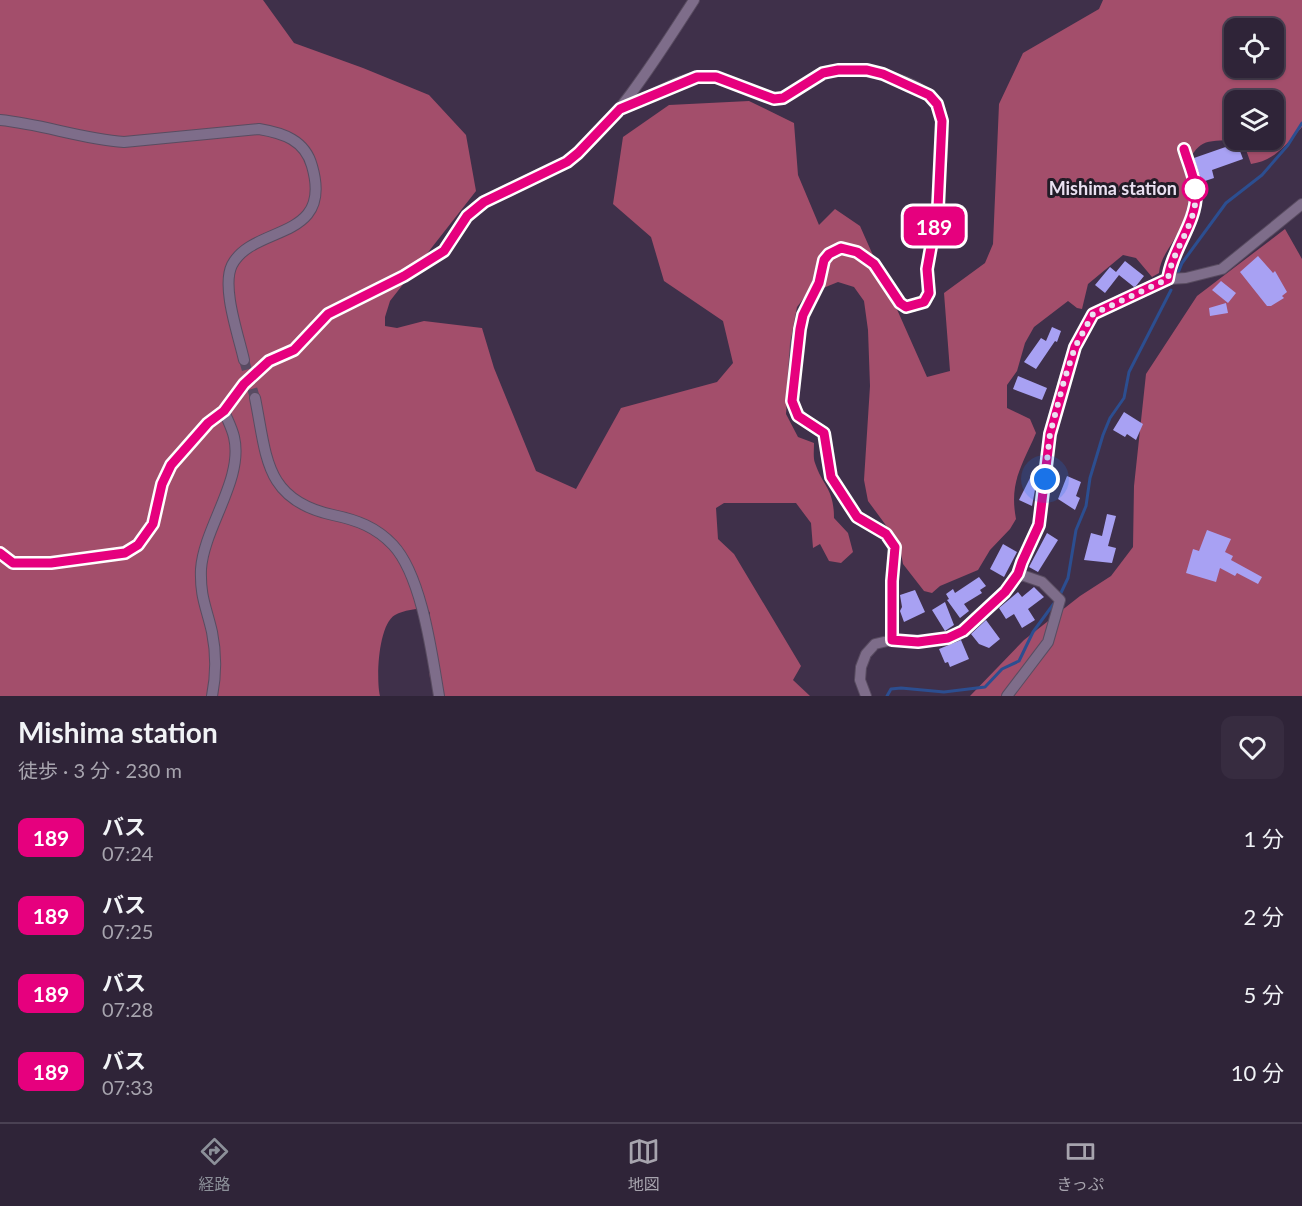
<!DOCTYPE html>
<html lang="ja">
<head>
<meta charset="utf-8">
<style>
	body { margin:0; font-family:Lato,"Noto Sans JP",sans-serif; background:#372c40; color:#f1f3f6; height:100vh; display:flex; flex-direction:column; font-size:22px; white-space:nowrap }
	* { box-sizing:border-box; margin:0 }
	p { font-size:20px; color:#a7a4ae }
	.icon { flex:none; width:33px; height:33px; fill:none; stroke:currentColor; stroke-width:2; stroke-linecap:round; stroke-linejoin:round }
	.map { position:relative; height:696px; overflow:hidden }
	.side { display:flex; flex-direction:column; background:#2f2438; flex:1 }
	.side>* { flex:none }
	.badge { padding:0 12px; border-radius:9px; font-size:21px; line-height:39px }
	.tools { position:absolute; left:1224px; top:18px; display:grid; gap:12px }
	.tools a { display:grid; place-items:center; width:60px; height:60px; border-radius:12px; background:#2f2438; box-shadow:0 2px 4px #0004,0 0 0 2px #4a4153; font-size:30px }
	.you { position:absolute; width:30px; height:30px; margin:-15px; border:4px solid #fff; border-radius:50%; background:#1a73e8; box-shadow:0 0 0 9px #1a73e833 }
	.map>.badge { position:absolute; translate:-50% -50%; box-shadow:0 0 0 3px #fff }
	.round { display:grid; place-items:center; flex:none; width:63px; height:63px; border-radius:12px; background:#372c40 }
	.head { display:flex; align-items:center; justify-content:space-between; height:102px; padding:0 18px }
	h1 { font-size:28px; font-weight:700; line-height:45px }
	ul { padding:0; list-style:none }
	li { display:flex; align-items:center; gap:18px; height:78px; padding:0 18px }
	li div { flex:1 }
	li b { display:block; font-size:22px }
	li em { font-style:normal }
	li .badge { min-width:66px; font-weight:700; text-align:center }
	.tabs { display:flex; justify-content:space-around; align-items:center; height:84px; border-top:2px solid #4a4153; background:#2f2438; font-size:16px; color:#a7a4ae }
	.tabs a { display:grid; justify-items:center; gap:3px }
	.tabs .active { color:#8c9099 }
	.map>svg:first-child { display:block }
	.forest { fill:#a34e6b; fill-rule:evenodd }
	.lines { fill:none; stroke-linecap:round; stroke-linejoin:round }
	.stream { stroke:#2c4e90; stroke-width:3 }
	.building { fill:#a8a1f3 }
	.minor-tunnel { stroke:#594b63; stroke-width:10; stroke-dasharray:10 5; stroke-linecap:butt }
	.minor-casing { stroke:#594c61; stroke-width:12 }
	.minor { stroke:#7e6d8a; stroke-width:10 }
	.line-casing { stroke:#fff; stroke-width:14 }
	.line { stroke:#e6007e; stroke-width:9 }
	.walk { stroke:#eae1f1; stroke-width:6; stroke-dasharray:0 10.8 }
	.stop-dot { fill:#fff; stroke:#e6007e; stroke-width:3 }
	.labels { text-anchor:middle; stroke-width:6; stroke-linejoin:round; paint-order:stroke }
	.stop-label { font-size:18px; font-weight:bold; fill:#eae1f1; stroke:#221c27; text-anchor:end }
</style>
</head>
<body>
<div class="map">
<svg width="1302" height="696" viewBox="0 0 1302 696">
	<rect width="100%" height="100%" fill="#3f304a"/>
	<!-- forest -->
	<path class="forest" d="M 0,0 L 263,0 L 294,43 L 363,68 L 429,95 L 466,135 L 476,191 L 390,301 L 385,317 L 385,326 L 397,328 L 424,321 L 482,328 L 494,368 L 536,471 L 576,489 L 621,408 L 717,382 L 733,363 L 723,321 L 664,281 L 651,237 L 613,204 L 623,137 L 669,105 L 749,101 L 794,123 L 798,175 L 819,225 L 835,209 L 860,226 L 927,377 L 950,371 L 944,293 L 985,263 L 993,244 L 999,104 L 1023,53 L 1099,9 L 1103,0 L 1302,0 L 1302,127 C 1287,144 1274,161 1251,164 L 1244,144 L 1239,140 L 1274,140 L 1274,100 L 1234,100 L 1236,140 C 1203,141 1199,139 1184,170 C 1194,196 1187,219 1172,243 C 1166,253 1160,261 1159,273 L 1152,277 L 1136,258 L 1123,255 L 1088,284 L 1082,309 L 1077,308 L 1068,301 L 1034,327 L 1025,343 L 1017,371 L 1007,385 L 1007,408 L 1030,419 L 1036,433 C 1022,466 1009,482 1016,519 L 1010,529 L 990,550 L 978,570 L 940,586 L 932,593 L 924,591 L 903,564 L 899,543 L 868,501 L 864,480 L 870,386 L 868,330 L 864,301 L 854,287 L 838,282 L 806,295 L 797,307 L 792,333 L 786,414 L 798,437 L 814,443 C 814,450 813,458 815,463 C 823,487 834,488 834,518 L 848,533 L 853,552 L 841,563 L 829,561 L 820,544 L 813,548 L 811,523 L 796,503 L 724,503 L 716,508 L 718,539 L 734,554 L 801,666 L 793,680 L 810,696 L 444,696 L 443,689 L 430,678 L 428,658 L 430,613 L 427,608 C 416,609 404,610 395,615 C 378,625 376,679 380,696 L 0,696 ZM 1234,28 L 1274,28 L 1274,68 L 1234,68 Z
		M 1285,229 L 1302,259 L 1302,696 L 970,696 L 1024,640 L 1080,596 L 1111,576 L 1133,547 L 1134,486 L 1146,374 L 1197,296 Z"/>
	<g class="lines">
		<!-- stream -->
		<path class="stream" d="M 1178,273 L 1182,263 L 1226,203 L 1262,175 L 1288,145 L 1302,123
			M 1059,597 L 1068,578 L 1076,530 L 1086,506 L 1090,478 L 1103,435 L 1110,418 L 1124,398 L 1129,372 L 1171,290
			M 887,696 L 891,689 L 901,688 L 944,692 L 985,687 L 1002,669 L 1019,661 L 1033,632 L 1055,602"/>
	</g>
	<!-- building -->
	<path class="building" d="M 1237,143 L 1243,159 L 1212,170 L 1214,178 L 1202,182 L 1194,158 Z
		M 1258,256 L 1273,273 L 1275,271 L 1287,292 L 1282,296 L 1284,298 L 1271,306 L 1267,306 L 1240,272 Z
		M 1125,261 L 1144,276 L 1136,286 L 1134,287 L 1119,275 L 1105,293 L 1095,285 L 1110,267 L 1116,272 Z
		M 1221,281 L 1236,293 L 1228,303 L 1212,290 Z
		M 1226,303 L 1228,313 L 1210,316 L 1209,308 Z
		M 1052,327 L 1061,331 L 1057,342 L 1055,341 L 1036,369 L 1024,362 L 1041,338 L 1046,341 Z
		M 1018,376 L 1047,388 L 1042,400 L 1013,389 Z
		M 1124,412 L 1143,424 L 1136,440 L 1127,434 L 1125,437 L 1113,430 Z
		M 1031,476 L 1037,479 L 1032,506 L 1019,500 Z
		M 1067,476 L 1081,482 L 1076,496 L 1080,498 L 1075,510 L 1058,499 Z
		M 1107,514 L 1116,516 L 1108,546 L 1116,548 L 1112,563 L 1084,560 L 1091,533 L 1102,536 Z
		M 1207,530 L 1231,539 L 1225,552 L 1233,556 L 1231,560 L 1262,577 L 1258,584 L 1237,573 L 1235,576 L 1220,568 L 1216,582 L 1186,573 L 1193,549 L 1199,551 Z
		M 1047,533 L 1058,540 L 1038,572 L 1029,567 Z
		M 1003,544 L 1017,552 L 1004,577 L 990,569 Z
		M 979,577 L 986,586 L 980,590 L 982,593 L 964,604 L 969,611 L 960,618 L 947,600 L 949,599 L 946,594 L 953,589 L 955,593 Z
		M 1034,587 L 1044,597 L 1028,609 L 1035,620 L 1022,628 L 1014,614 L 1006,619 L 999,608 L 1018,592 L 1022,597 Z
		M 915,590 L 925,612 L 904,622 L 900,611 L 902,607 L 900,595 Z
		M 945,602 L 954,625 L 945,631 L 932,610 Z
		M 986,620 L 1000,639 L 989,648 L 979,644 L 971,634 Z
		M 961,640 L 969,659 L 950,667 L 948,662 L 945,663 L 939,649 Z"/>
	<g class="lines">
		<!-- minor-tunnel -->
		<path class="minor-tunnel" d="M 244,360 L 255,398"/>
		<defs>
			<path id="minor" d="M 620,109 C 646,101 682,74 709,76 C 730,78 762,103 782,98 C 798,95 809,77 825,72 C 852,64 924,79 937,105 C 948,125 940,164 939,187 C 938,214 929,240 927,267 C 926,281 931,290 924,302 L 906,307 L 900,303 L 874,264 L 857,252 L 841,248 L 829,254 L 824,260 L 814,296 L 803,315 L 796,343 L 792,401 C 798,418 809,424 824,433 L 831,477 L 857,517 L 886,534 L 895,547 L 892,581 L 892,640
				M 0,120 C 42,124 82,139 124,142 L 259,129 C 283,133 305,140 312,166 C 334,242 253,224 232,265 C 221,287 239,337 244,360
				M 1169,279 C 1172,249 1196,224 1196,194 C 1195,180 1187,163 1183,149
				M 255,398 C 267,457 264,500 333,515 C 357,520 376,527 393,545 C 422,576 432,655 439,696
				M 0,553 L 13,563 L 51,563 L 125,553 L 138,545 L 153,524 L 162,484 L 171,465 L 208,423 L 224,411 L 244,384 L 269,361 L 294,350 L 328,314 L 404,276 L 444,251 L 467,216 L 484,202 L 567,162 C 615,126 661,51 694,0
				M 212,696 C 216,676 216,652 212,632 C 206,606 200,597 201,569 C 204,527 244,479 234,437 C 232,428 227,419 224,411
				M 866,696 L 860,680 L 861,667 L 866,654 L 875,644 L 892,640 L 918,642 L 948,638 L 963,631 L 1005,592 L 1019,574 L 1022,562 L 1039,525 L 1050,434 L 1064,381 L 1075,347 L 1093,314 L 1169,279 L 1186,278 L 1222,269 L 1302,204
				M 1007,696 L 1048,642 L 1060,600 L 1042,582 L 1019,574"/>
		</defs>
		<!-- minor casing -->
		<use href="#minor" class="minor-casing"/>
		<!-- minor -->
		<use href="#minor" class="minor"/>
	</g>
	<g class="lines">
		<defs>
			<path id="line" d="M 0,553 L 13,563 L 51,563 L 125,553 L 138,545 L 153,524 L 162,484 L 171,465 L 208,423 L 224,411 L 244,384 L 269,361 L 294,350 L 328,314 L 404,276 L 444,251 L 467,216 L 484,202 L 567,162 L 578,153 L 620,109 L 697,77 L 716,77 L 774,99 L 783,98 L 823,73 L 838,70 L 867,70 L 883,74 L 929,95 L 937,104 L 942,121 L 938,208 L 927,269 L 929,293 L 924,302 L 906,307 L 900,303 L 874,264 L 857,252 L 841,248 L 829,254 L 824,260 L 819,283 L 803,315 L 800,329 L 792,401 L 798,416 L 824,433 L 831,477 L 857,517 L 886,534 L 895,547 L 892,581 L 892,640 L 918,642 L 948,638 L 963,631 L 1005,592 L 1018,574 L 1022,562 L 1039,525 L 1050,434 L 1075,347 L 1093,314 L 1168,279 C 1172,249 1196,224 1196,194 C 1196,180 1188,163 1184,149"/>
		</defs>
		<!-- line casing -->
		<use href="#line" class="line-casing"/>
		<!-- line -->
		<use href="#line" class="line"/>
		<!-- walk -->
		<path class="walk" d="M 1045,479 L 1050,434 L 1064,381 L 1075,347 L 1093,314 L 1168,279 C 1172,249 1200,220 1195,189"/>
	</g>
	<!-- markers -->
	<circle class="stop-dot" cx="1195" cy="189" r="12"/>
	<g class="labels">
		<!-- stop labels -->
		<g class="stop-label">
			<text x="1177" y="195">Mishima station</text>
		</g>
	</g>
</svg>
<div class="tools">
<a><svg class="icon" aria-label="locate" viewBox="0 0 24 24"><circle cx="12" cy="12" r="6"/><path d="M12 2v4M12 18v4M2 12h4M18 12h4"/></svg></a>
<a><svg class="icon" aria-label="layers" viewBox="0 0 24 24"><path d="M12 4l9 5-9 5-9-5zM3 14l9 5 9-5"/></svg></a>
</div>
<div class="you" style="left:1045px;top:479px"></div>
<b class="badge" style="left:934px;top:226px;background:#e6007e;color:#fff">189</b>
</div>
<section class="side">
<div class="head"><div><h1>Mishima station</h1><p>徒歩 · 3 分 · 230 m</p></div><a class="round"><svg class="icon" aria-label="heart" viewBox="0 0 24 24"><path d="M12 20l-8-8c-3-5 5-10 8-4 3-6 11-1 8 4z"/></svg></a></div>
<ul>
<li><span class="badge" style="background:#e6007e;color:#fff">189</span><div><b>バス</b><p>07:24</p></div><em>1 分</em></li>
<li><span class="badge" style="background:#e6007e;color:#fff">189</span><div><b>バス</b><p>07:25</p></div><em>2 分</em></li>
<li><span class="badge" style="background:#e6007e;color:#fff">189</span><div><b>バス</b><p>07:28</p></div><em>5 分</em></li>
<li><span class="badge" style="background:#e6007e;color:#fff">189</span><div><b>バス</b><p>07:33</p></div><em>10 分</em></li>
</ul>
</section>
<nav class="tabs">
<a class="active"><svg class="icon" aria-label="directions" viewBox="0 0 24 24"><path d="M12 3l9 9-9 9-9-9zM9 14v-3h6M13 9l2 2-2 2"/></svg>経路</a>
<a><svg class="icon" aria-label="map" viewBox="0 0 24 24"><path d="M3 6l6-2 6 2 6-2v14l-6 2-6-2-6 2zM9 4v14M15 6v14"/></svg>地図</a>
<a><svg class="icon" aria-label="tickets" viewBox="0 0 24 24"><path d="M3 7h18v10H3zM15 7v10"/></svg>きっぷ</a>
</nav>
</body>
</html>
